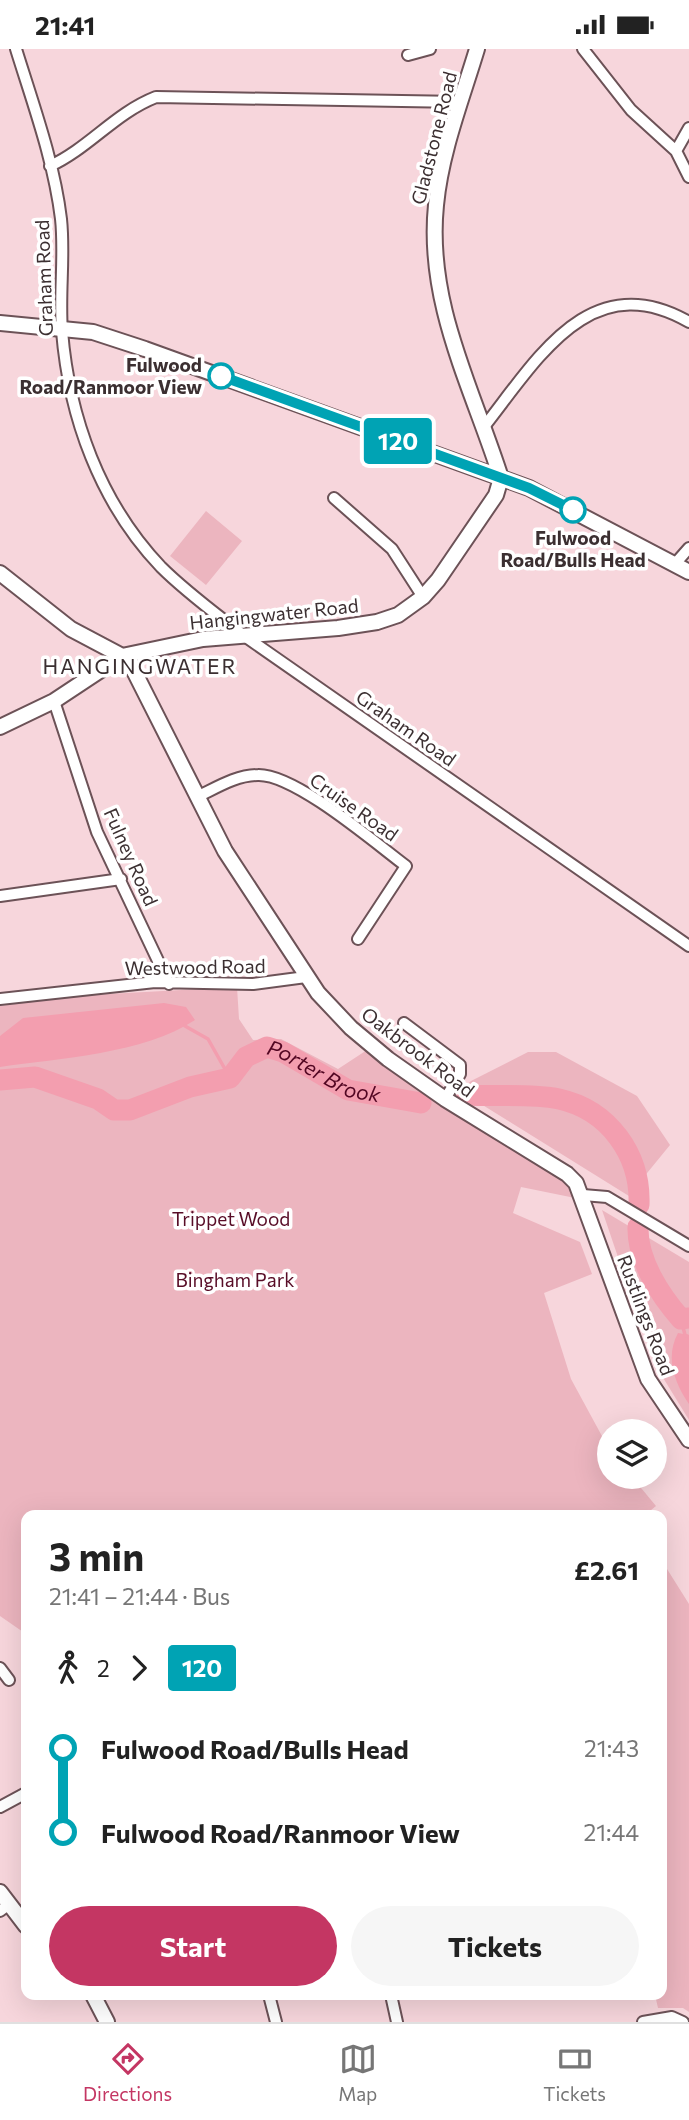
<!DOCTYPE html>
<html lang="en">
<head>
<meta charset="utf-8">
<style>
	body { margin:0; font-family:Commissioner,sans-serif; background:#f6f6f6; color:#222; height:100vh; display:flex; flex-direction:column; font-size:26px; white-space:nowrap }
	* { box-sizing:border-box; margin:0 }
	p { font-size:23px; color:#767676 }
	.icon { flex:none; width:38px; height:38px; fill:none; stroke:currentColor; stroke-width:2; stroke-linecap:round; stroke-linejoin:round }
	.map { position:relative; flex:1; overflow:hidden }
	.panel { position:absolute; left:21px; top:1461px; width:646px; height:490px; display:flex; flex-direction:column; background:#fff; border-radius:14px; box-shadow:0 7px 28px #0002 }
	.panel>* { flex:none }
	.badge { padding:0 14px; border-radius:5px; font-size:24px; line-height:46px }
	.buttons { position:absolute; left:597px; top:1370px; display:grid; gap:14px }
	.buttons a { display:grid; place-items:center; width:70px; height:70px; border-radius:50%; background:#fff; box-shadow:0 7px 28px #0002; font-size:35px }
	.map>.badge { position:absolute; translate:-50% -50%; box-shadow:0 0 0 4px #fff }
	.legs { display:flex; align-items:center; gap:10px; height:77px; padding:0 28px; font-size:23px }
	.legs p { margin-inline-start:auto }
	.summary { display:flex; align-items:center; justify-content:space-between; height:119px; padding:0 28px }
	h1 { font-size:38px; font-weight:700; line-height:52px }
	.primary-button { display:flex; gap:14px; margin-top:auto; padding:14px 28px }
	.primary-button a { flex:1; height:80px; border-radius:42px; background:#c43663; color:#fff; font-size:28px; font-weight:700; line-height:80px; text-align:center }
	.primary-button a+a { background:#f6f6f6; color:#222 }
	ul { padding:0 28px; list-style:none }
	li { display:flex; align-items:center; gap:24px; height:84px; font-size:26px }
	li i { display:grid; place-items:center; width:10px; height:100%; margin:0 9px; background:currentColor }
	li i::after { content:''; width:18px; height:18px; margin:-9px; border:5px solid; border-radius:50%; background:#fff }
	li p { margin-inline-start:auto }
	li:first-child i { background:linear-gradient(#0000 50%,currentColor 0) }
	li:last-child i { background:linear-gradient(currentColor 50%,#0000 0) }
	.status { display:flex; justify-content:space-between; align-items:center; height:49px; padding:0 35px; background:#fff; direction:ltr }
	.status svg { height:19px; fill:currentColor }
	.tabs { display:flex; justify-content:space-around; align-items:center; height:98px; border-top:2px solid #e0e0e0; background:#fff; font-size:19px; color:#767676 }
	.tabs a { display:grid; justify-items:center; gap:4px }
	.tabs .active { color:#c43663 }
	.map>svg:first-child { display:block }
	.green { fill:#ecb5bf }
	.water { fill:#f39eaf }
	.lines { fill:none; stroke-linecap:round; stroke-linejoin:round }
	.stream { stroke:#f39eaf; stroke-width:3.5 }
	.river { stroke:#f39eaf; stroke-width:21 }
	.minor-casing { stroke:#6c5257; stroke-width:14 }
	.tertiary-casing { stroke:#6c5257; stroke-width:18 }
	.minor { stroke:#fff; stroke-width:10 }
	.tertiary { stroke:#fff; stroke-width:14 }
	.line-1-casing { stroke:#fff; stroke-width:16 }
	.line-1 { stroke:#00a3b4; stroke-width:10 }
	.stop-1-dot { fill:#fff; stroke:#00a3b4; stroke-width:3.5 }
	.labels { text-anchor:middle; stroke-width:7; stroke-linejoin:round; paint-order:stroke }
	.street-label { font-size:19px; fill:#3b2f31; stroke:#fff }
	.stop-label { font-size:19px; font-weight:bold; fill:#3b2f31; stroke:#fff; text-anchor:end }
	.park-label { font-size:19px; fill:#580d27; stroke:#fff }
	.neighbourhood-label { font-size:21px; letter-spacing:2px; fill:#3b2f31; stroke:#fff }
	.water-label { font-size:21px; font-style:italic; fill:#520622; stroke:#fff }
</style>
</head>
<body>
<div class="status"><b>21:41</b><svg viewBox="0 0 49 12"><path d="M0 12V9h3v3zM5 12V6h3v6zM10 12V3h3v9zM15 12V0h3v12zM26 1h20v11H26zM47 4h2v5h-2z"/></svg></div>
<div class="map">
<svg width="689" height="1973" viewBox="0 0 689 1973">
	<rect width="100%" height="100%" fill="#f7d6dc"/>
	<!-- green -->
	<path class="green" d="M 206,462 L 242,492 L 206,536 L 170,507 Z
		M 237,938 L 239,970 L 253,991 L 281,990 L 338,1020 L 367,1001 L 566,1128 L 580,1150 L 521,1138 L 513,1164 L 580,1193 L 592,1225 L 544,1244 L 571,1330 L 609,1400 L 609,1428 L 632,1428 L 656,1457 L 645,1466 L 26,1466 L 26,1585 L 0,1567 L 0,957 L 71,947 Z
		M 528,1003 L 556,1003 L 637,1047 L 670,1096 L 643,1129 L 645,1157 L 460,1042 L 471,1032 Z
		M 602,1161 L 689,1213 L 689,1371 L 654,1314 Z
		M 662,1512 L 689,1555 L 689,1963 L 683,1959 L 658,1959 L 655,1946 L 662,1946 Z"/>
	<!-- water -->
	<path class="water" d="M 164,954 L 186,958 L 195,971 C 143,1005 60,1009 0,1018 L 0,987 L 23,969 Z
		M 678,1284 L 689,1286 L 689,1355 C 674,1333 665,1308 678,1284 Z"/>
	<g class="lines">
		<!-- stream -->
		<path class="stream" d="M 185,977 L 208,990 L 230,1029
			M 681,1270 L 685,1286 L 689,1288"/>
		<!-- river -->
		<g class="river">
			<path id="s1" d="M 0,1031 L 35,1028 L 98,1050 L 114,1061 L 130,1061 L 190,1038 L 230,1029 L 246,1008 L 267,998 L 283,1003 L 348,1041 L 421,1054"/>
			<path d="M 467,1046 C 497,1048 530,1044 559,1050 C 609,1061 641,1106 639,1156"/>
			<path d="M 638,1178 C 637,1211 660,1246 681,1270 L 689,1269"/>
		</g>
		<defs>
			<path id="minor" d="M 16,0 C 33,55 54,112 61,170 C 65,207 59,245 62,282 C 69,368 100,454 161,518 C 186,543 215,564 243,586 L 689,897
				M 583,0 L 631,61 L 676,102 L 689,128
				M 408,6 L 430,0
				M 676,102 L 689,79
				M 50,117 C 89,99 115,64 156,48 L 461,53
				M 483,379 C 537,311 590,216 689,273
				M 334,449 L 392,500 L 423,548
				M 674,516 L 689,499
				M 54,652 L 97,783 L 169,935
				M 197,748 C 216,739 236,726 258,726 C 295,725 374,793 406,817 L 358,890
				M 0,847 L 121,830
				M 0,950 L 155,933 L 253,935 L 306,928
				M 404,974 L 460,1016 L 460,1025 L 445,1050
				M 583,1146 L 607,1148 L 689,1197
				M 0,1619 L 9,1631
				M 0,1758 L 26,1744
				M 0,1862 L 8,1856
				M 269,1946 L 276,1973
				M 391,1946 L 397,1973
				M 643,1973 L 672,1968 L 683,1973"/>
			<path id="tertiary" d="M 0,274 L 93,283 L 145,300 L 529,439 L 689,523
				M 0,524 L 71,580 L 122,607 L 131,616 L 225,802 L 318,944 L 351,979 L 388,1010 L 445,1050 L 567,1125 L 576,1134 L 648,1330 L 689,1391
				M 0,678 L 54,652 L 122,607 L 203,590 L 338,579 L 377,573 L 398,566 L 423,548 L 438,531 L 496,446 L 501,429 C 472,338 426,254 436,156 C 441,103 462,50 477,0
				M 0,1843 L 26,1877
				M 93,1946 L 107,1973"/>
		</defs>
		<!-- minor casing -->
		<use href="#minor" class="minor-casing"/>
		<!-- tertiary casing -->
		<use href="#tertiary" class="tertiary-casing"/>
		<!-- minor -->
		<use href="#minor" class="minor"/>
		<!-- tertiary -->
		<use href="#tertiary" class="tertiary"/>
	</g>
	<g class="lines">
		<defs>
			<path id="line-1" d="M 221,327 L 529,439 L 573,461"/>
		</defs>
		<!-- line-1 casing -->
		<use href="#line-1" class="line-1-casing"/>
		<!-- line-1 -->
		<use href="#line-1" class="line-1"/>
	</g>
	<!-- markers -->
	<g class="stop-1-dot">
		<circle cx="221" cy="327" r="12"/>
		<circle cx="573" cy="461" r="12"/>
	</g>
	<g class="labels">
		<!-- street labels -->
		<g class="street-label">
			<text transform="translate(434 89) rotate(-76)" y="7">Gladstone Road</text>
			<text transform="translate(44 229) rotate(-92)" y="7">Graham Road</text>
			<text transform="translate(274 565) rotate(-6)" y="7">Hangingwater Road</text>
			<text transform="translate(406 679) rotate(35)" y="7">Graham Road</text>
			<text transform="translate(354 758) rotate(35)" y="7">Cruise Road</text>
			<text transform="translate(131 808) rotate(66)" y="7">Fulney Road</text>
			<text transform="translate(195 918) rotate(-1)" y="7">Westwood Road</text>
			<text transform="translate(418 1003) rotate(37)" y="7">Oakbrook Road</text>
			<text transform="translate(646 1266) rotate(69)" y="7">Rustlings Road</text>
		</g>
		<!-- stop labels -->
		<g class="stop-label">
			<text x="202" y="323">Fulwood<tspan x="202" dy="22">Road/Ranmoor View</tspan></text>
			<text x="573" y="496" text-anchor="middle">Fulwood<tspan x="573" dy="22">Road/Bulls Head</tspan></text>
		</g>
		<!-- park labels -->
		<g class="park-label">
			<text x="231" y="1177">Trippet Wood</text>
			<text x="235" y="1238">Bingham Park</text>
		</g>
		<!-- neighbourhood labels -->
		<g class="neighbourhood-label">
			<text x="140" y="625">HANGINGWATER</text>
		</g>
		<!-- water labels -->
		<g class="water-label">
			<text dy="7" stroke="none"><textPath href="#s1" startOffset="355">Porter Brook</textPath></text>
		</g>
	</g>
</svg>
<div class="buttons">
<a><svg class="icon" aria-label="layers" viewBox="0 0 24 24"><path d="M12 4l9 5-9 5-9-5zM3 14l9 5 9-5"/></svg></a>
</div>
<b class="badge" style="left:398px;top:392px;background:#00a3b4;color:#fff">120</b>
<section class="panel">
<div class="summary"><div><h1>3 min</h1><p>21:41 – 21:44 · Bus</p></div><b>£2.61</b></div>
<div class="legs"><svg class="icon" aria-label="walk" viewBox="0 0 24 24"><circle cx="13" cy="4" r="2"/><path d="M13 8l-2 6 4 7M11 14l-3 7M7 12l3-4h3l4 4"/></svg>2<svg class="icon" aria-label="forward" viewBox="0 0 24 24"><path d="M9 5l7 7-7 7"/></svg><b class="badge" style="background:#00a3b4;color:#fff">120</b></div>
<ul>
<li><i style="color:#00a3b4"></i><b>Fulwood Road/Bulls Head</b><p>21:43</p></li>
<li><i style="color:#00a3b4"></i><b>Fulwood Road/Ranmoor View</b><p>21:44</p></li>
</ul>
<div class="primary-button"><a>Start</a><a>Tickets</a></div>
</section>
</div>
<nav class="tabs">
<a class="active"><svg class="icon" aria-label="directions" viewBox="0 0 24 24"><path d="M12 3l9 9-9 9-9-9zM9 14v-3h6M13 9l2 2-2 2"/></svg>Directions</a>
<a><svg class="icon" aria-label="map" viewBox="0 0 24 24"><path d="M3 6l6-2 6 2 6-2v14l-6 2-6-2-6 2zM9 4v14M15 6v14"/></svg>Map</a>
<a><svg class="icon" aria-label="tickets" viewBox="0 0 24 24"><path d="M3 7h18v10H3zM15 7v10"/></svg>Tickets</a>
</nav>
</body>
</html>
